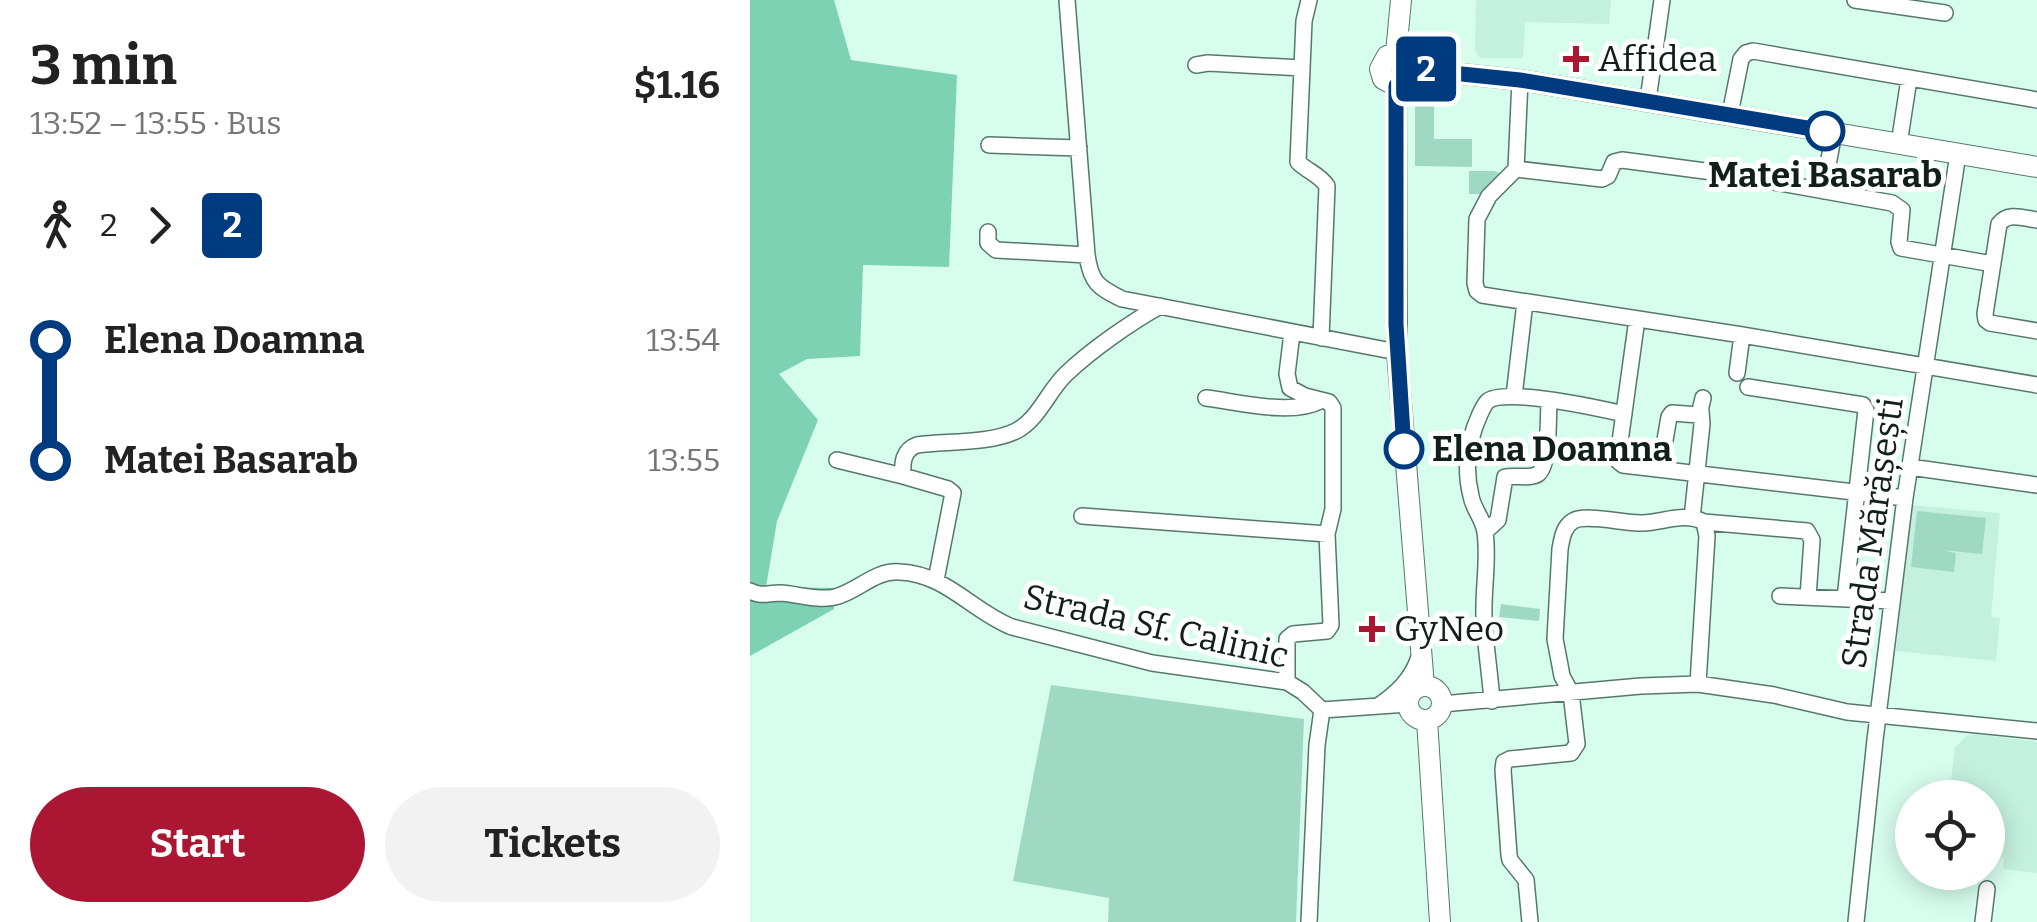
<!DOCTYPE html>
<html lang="en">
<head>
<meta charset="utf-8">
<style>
	body { margin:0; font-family:Bitter,serif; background:#f2f2f2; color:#222; height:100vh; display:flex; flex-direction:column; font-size:38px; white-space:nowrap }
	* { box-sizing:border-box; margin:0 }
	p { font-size:32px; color:#767676 }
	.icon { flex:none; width:55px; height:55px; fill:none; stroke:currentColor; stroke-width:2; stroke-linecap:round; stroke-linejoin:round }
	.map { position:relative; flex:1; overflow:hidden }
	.panel { display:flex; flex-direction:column; background:#fff; width:750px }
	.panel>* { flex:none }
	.badge { padding:0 20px; border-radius:8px; font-size:35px; line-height:65px }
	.tools { position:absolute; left:1145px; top:780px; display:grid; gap:20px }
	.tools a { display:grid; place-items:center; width:110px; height:110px; border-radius:50%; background:#fff; box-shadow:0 5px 25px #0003; font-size:50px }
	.map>.badge { position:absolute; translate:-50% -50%; box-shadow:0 0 0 5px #fff }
	.legs { display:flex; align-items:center; gap:15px; height:110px; padding:0 30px; font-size:32px }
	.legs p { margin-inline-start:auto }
	.summary { display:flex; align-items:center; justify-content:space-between; height:170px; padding:0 30px }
	h1 { font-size:55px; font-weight:700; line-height:75px }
	.primary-button { display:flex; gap:20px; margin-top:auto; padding:20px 30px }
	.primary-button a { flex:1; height:115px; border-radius:60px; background:#ab1633; color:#fff; font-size:40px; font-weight:700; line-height:115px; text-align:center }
	.primary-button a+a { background:#f2f2f2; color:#222 }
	ul { padding:0 30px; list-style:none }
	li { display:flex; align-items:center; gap:35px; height:120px; font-size:38px }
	li i { display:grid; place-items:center; width:15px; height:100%; margin:0 12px; background:currentColor }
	li i::after { content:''; width:25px; height:25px; margin:-12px; border:8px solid; border-radius:50%; background:#fff }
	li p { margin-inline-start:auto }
	li:first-child i { background:linear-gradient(#0000 50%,currentColor 0) }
	li:last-child i { background:linear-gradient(currentColor 50%,#0000 0) }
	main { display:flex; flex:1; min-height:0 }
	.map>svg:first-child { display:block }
	.built { fill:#c3f1de }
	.green { fill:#a0d9c3 }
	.forest { fill:#7cd2b3 }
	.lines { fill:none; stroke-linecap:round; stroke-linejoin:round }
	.minor-casing { stroke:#56786b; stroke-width:18 }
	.major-casing { stroke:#56786b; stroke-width:22 }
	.minor { stroke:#fff; stroke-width:15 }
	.major { stroke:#fff; stroke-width:20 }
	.line-1-casing { stroke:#fff; stroke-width:22 }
	.line-1 { stroke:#003b80; stroke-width:15 }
	.poi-dot { fill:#ab1633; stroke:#fff; stroke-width:4 }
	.stop-1-dot { fill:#fff; stroke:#003b80; stroke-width:5 }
	.labels { text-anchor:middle; stroke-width:10; stroke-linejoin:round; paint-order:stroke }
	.poi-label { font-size:35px; fill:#111f1a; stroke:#fff; text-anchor:start }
	.stop-label { font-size:35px; font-weight:bold; fill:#111f1a; stroke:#fff }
	.street-label { font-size:35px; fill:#111f1a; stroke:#fff }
</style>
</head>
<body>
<main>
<section class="panel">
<div class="summary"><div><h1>3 min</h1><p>13:52 – 13:55 · Bus</p></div><b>$1.16</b></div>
<div class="legs"><svg class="icon" aria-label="walk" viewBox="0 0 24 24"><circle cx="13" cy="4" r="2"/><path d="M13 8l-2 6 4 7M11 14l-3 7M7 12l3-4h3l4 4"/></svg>2<svg class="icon" aria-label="forward" viewBox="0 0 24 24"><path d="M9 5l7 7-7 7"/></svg><b class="badge" style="background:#003b80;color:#fff">2</b></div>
<ul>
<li><i style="color:#003b80"></i><b>Elena Doamna</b><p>13:54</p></li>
<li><i style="color:#003b80"></i><b>Matei Basarab</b><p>13:55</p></li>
</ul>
<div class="primary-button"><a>Start</a><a>Tickets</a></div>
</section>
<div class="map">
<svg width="1287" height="922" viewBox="0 0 1287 922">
	<rect width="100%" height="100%" fill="#d7fded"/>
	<!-- built -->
	<path class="built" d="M 726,0 L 861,0 L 859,24 L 775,22 L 773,58 L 730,58 L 725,51 Z
		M 1160,505 L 1250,513 L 1241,617 L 1250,618 L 1246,661 L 1146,651 Z
		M 1225,734 L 1287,742 L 1287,873 L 1253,869 L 1254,858 L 1238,855 L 1238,798 L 1199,797 L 1205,748 L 1216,736 Z"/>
	<!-- green -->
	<path class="green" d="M 684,88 L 684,139 L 722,139 L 722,167 L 665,166 L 665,102 L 673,90 Z
		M 719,171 L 744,171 L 752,174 L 738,194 L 719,194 Z
		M 1167,511 L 1236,518 L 1232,554 L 1192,550 L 1206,553 L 1204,572 L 1161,567 Z
		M 751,604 L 790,609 L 789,621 L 749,617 Z
		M 301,685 L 554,719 L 546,922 L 358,922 L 359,898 L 263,881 Z"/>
	<!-- forest -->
	<path class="forest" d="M 0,0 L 84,0 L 101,60 L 207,75 L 199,267 L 113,265 L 110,356 L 57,359 L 29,374 L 68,420 L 27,521 L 16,587 L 83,588 L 84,609 L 0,656 Z"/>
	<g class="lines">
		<defs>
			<path id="minor" d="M 317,0 L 337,255 C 341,283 348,287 372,299 L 647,352
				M 559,0 L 554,21 L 548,162 C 558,172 569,174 577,186 L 571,338
				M 1105,0 L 1195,13
				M 446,65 L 458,63 L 552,68
				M 770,80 L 766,169 L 739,196 L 727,219 L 725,283 L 727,291 L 732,295 L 992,335 L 1287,385
				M 898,100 L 912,0
				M 980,114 L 991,59 L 996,53 L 1003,51 L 1287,100
				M 1149,144 L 1159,79
				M 239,145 L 329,148
				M 766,169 L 852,179 L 858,176 L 864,162 L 872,160 L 985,175 L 1142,203 L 1152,210 L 1149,242 L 1151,248 L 1243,264
				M 1073,191 L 1084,133
				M 1287,220 C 1273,218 1258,212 1249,224 L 1235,314 L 1236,320 L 1240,323 L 1287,331
				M 238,232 L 238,243 L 246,250 L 337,255
				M 887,319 L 868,456 L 869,462 L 873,465 L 1155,498
				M 987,373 L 992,335
				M 998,387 L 1107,404 L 1113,405 L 1116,410 L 1095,598
				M 764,396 L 775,302
				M 456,398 C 489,402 541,416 570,401
				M 87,460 L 153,476
				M 1160,467 L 1287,485
				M 910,469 L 919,417 L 922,413 L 949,415 L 953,398
				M 332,516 L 577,534
				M 942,518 L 952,424 L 951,411
				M 954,522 L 1057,531 L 1062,540 L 1058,597
				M 735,532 L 748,520 L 755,477 C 765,475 780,479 788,474 C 800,465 798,416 799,400
				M 186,580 L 203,493 L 198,489 L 153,476 C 152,463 153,450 167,445 C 197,441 239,444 266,431 C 289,419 298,391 316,374 C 341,350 380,323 410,306
				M 0,591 C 11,597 18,593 30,593 C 48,594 68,601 85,597 C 109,591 124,570 150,572 C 196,574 222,611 262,627 L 402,663 L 537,682 L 553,692 L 572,710
				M 1030,596 L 1142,601
				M 537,682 L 537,639 L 543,634 L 577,631 L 581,625 L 577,534 L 583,509 L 583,408 L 579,402 L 555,396 L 540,388 L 537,374 L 542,333
				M 742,701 C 740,673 735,644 734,616 C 733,588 739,560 735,532 C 733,518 723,509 721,496 C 714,468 718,440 730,414 C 732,410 735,403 738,401 C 754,387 852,409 874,414
				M 692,704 L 891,686 L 948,684 L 1024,695 L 1097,712 L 1287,731
				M 628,706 C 647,693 662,679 669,657
				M 572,710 L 658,704
				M 559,922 L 567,745 L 572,710
				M 780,922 L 776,880 L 760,860 L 759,855 L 753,770 L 754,762 L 760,759 L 821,753 L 827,744 L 821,693 L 812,676 L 805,639 L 810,549 C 812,539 813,527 823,521 C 836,513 875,524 893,523 C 914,522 934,512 954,522 L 957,536 L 948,684
				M 1106,922 L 1125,740 L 1155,498 L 1208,154
				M 1233,922 L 1237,889"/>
			<path id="major" d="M 646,53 L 651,0
				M 663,69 L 770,80 L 1287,167
				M 646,86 L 647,352 L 674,686
				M 646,86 L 633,79 L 630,69 L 637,56 L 646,53
				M658 703a17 17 0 1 1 34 0a17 17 0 1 1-34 0Z
				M 677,720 L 690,922"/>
		</defs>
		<!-- minor casing -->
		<use href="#minor" class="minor-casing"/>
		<!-- major casing -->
		<use href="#major" class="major-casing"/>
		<!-- minor -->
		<use href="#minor" class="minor"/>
		<!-- major -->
		<use href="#major" class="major"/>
	</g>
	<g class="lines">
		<defs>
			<path id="line-1" d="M 654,449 L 646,324 L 646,86 L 656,83 L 663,69 L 770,80 L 1075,131"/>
		</defs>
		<!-- line-1 casing -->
		<use href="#line-1" class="line-1-casing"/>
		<!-- line-1 -->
		<use href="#line-1" class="line-1"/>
	</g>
	<!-- markers -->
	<g class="poi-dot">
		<path d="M821 44h10v10h10v10h-10v10h-10v-10h-10v-10h10z"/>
		<path d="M617 614h10v10h10v10h-10v10h-10v-10h-10v-10h10z"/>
	</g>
	<g class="stop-1-dot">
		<circle cx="1075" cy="131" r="18"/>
		<circle cx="654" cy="449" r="18"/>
	</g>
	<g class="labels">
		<!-- poi labels -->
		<g class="poi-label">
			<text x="848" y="71">Affidea</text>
			<text x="644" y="641">GyNeo</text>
		</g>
		<!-- stop labels -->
		<g class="stop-label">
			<text x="1075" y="187">Matei Basarab</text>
			<text x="682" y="461" text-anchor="start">Elena Doamna</text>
		</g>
		<!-- street labels -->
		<g class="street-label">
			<text transform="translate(1122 533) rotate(-82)" y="12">Strada Mărășești</text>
			<text transform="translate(406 626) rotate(13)" y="12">Strada Sf. Calinic</text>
		</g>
	</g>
</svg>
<div class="tools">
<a><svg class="icon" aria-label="locate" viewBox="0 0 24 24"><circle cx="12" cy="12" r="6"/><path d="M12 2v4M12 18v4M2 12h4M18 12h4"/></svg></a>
</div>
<b class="badge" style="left:676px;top:69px;background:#003b80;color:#fff">2</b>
</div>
</main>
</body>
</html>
